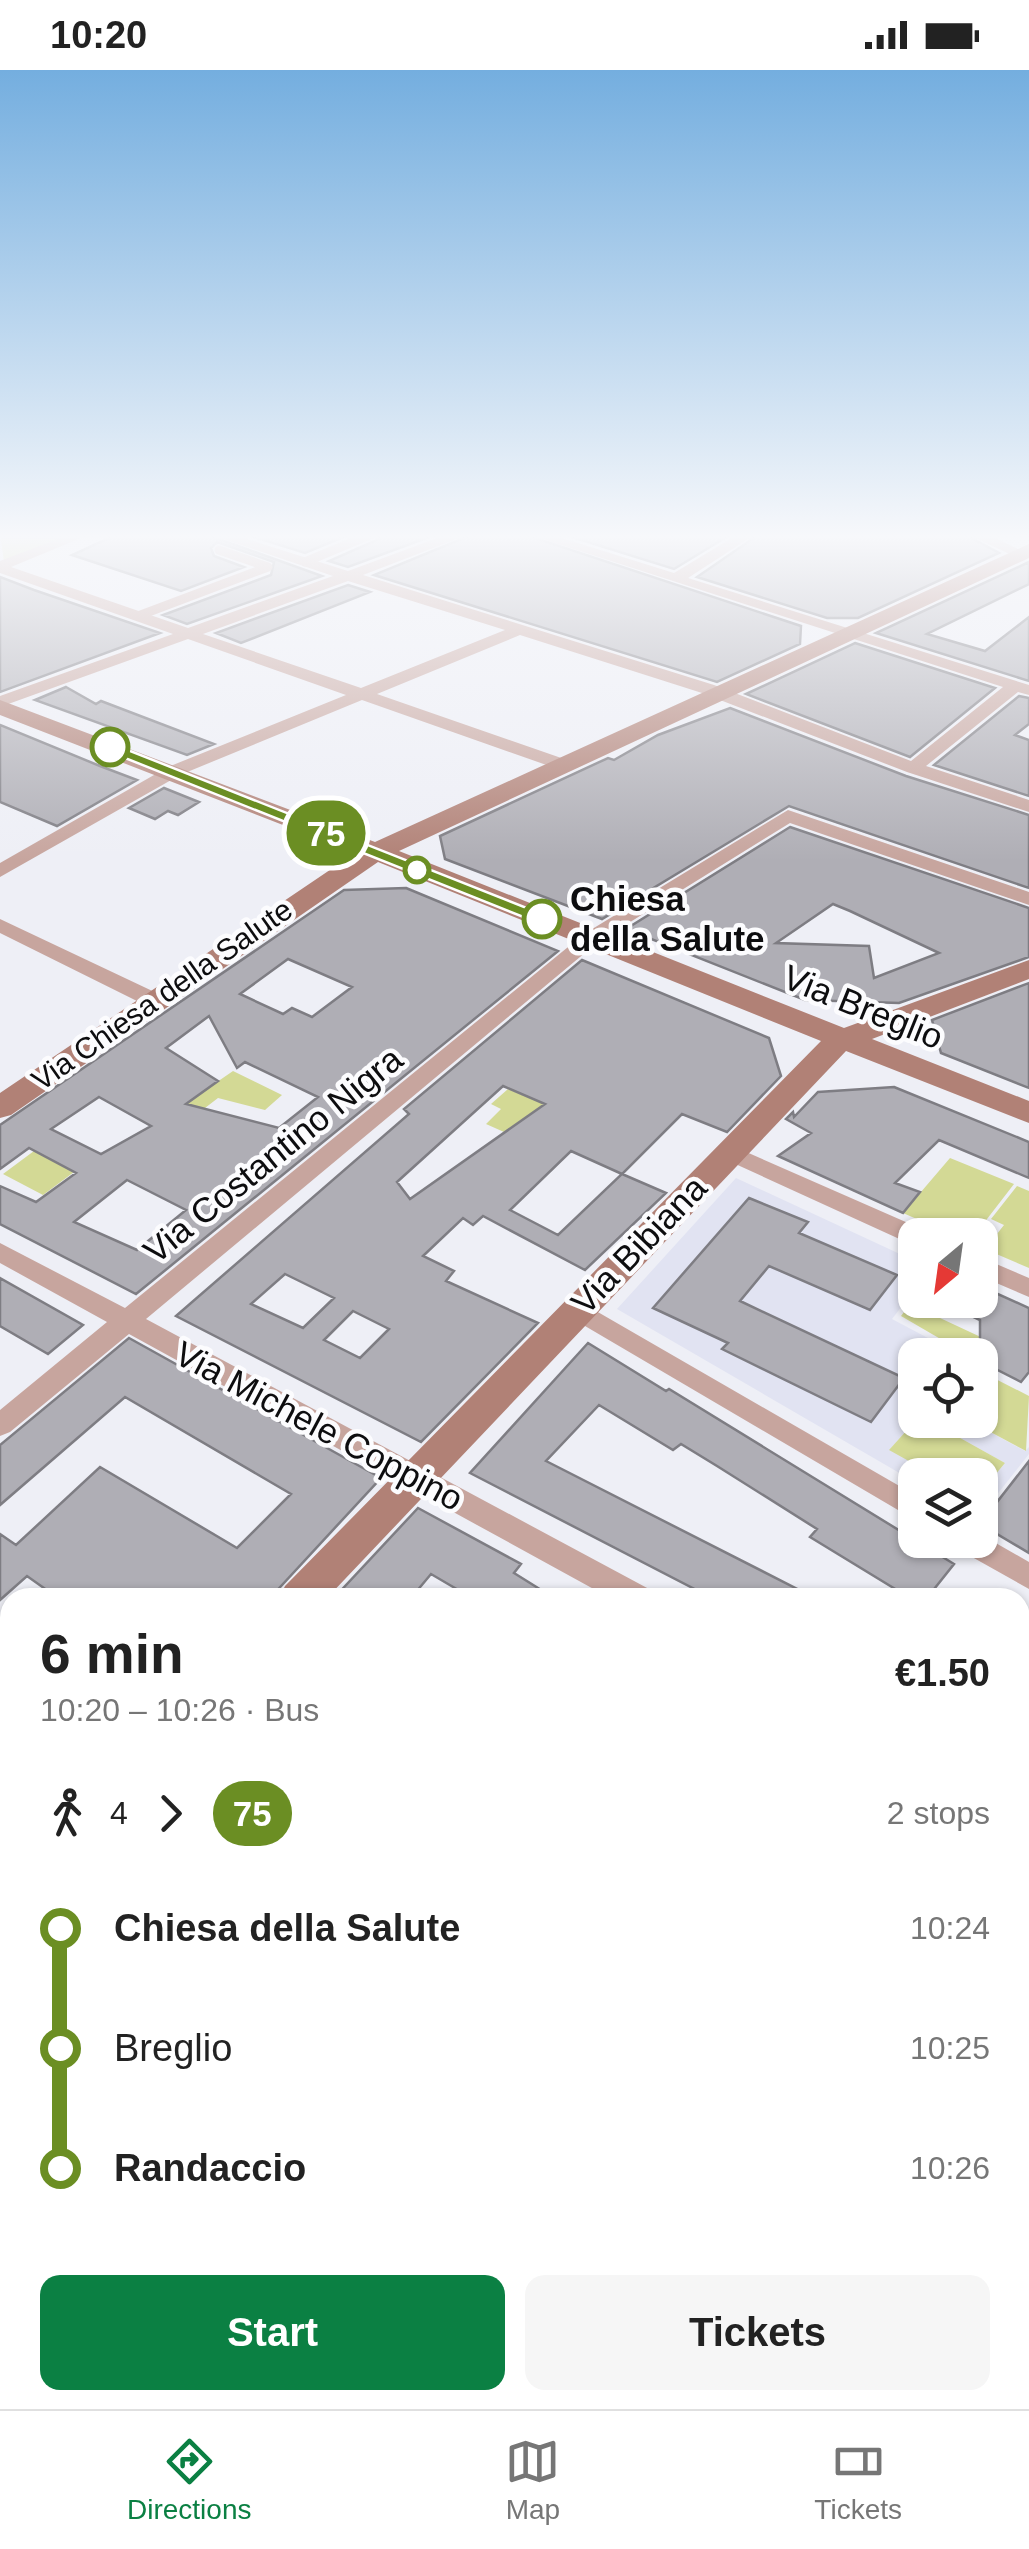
<!DOCTYPE html>
<html lang="en">
<head>
<meta charset="utf-8">
<style>
	body { margin:0; font-family:Arial,sans-serif; background:#f6f6f6; color:#222; height:100vh; display:flex; flex-direction:column; font-size:38px; white-space:nowrap }
	* { box-sizing:border-box; margin:0 }
	p { font-size:32px; color:#767676 }
	.icon { flex:none; width:55px; height:55px; fill:none; stroke:currentColor; stroke-width:2; stroke-linecap:round; stroke-linejoin:round }
	.map { position:relative; flex:1; overflow:hidden }
	.drawer { position:absolute; left:0px; top:1518px; width:1030px; height:822px; display:flex; flex-direction:column; background:#fff; border-radius:30px 30px 0 0; box-shadow:0 2px 8px #0004 }
	.drawer>* { flex:none }
	.badge { padding:0 20px; border-radius:32px; font-size:35px; line-height:65px }
	.needle { width:65px; rotate:209deg }
	.tools { position:absolute; left:898px; top:1148px; display:grid; gap:20px }
	.tools a { display:grid; place-items:center; width:100px; height:100px; border-radius:20px; background:#fff; box-shadow:0 2px 8px #0004; font-size:50px }
	.map>.badge { position:absolute; translate:-50% -50%; box-shadow:0 0 0 5px #fff }
	.legs { display:flex; align-items:center; gap:15px; height:110px; padding:0 40px; font-size:32px }
	.legs p { margin-inline-start:auto }
	.headline { display:flex; align-items:center; justify-content:space-between; height:170px; padding:0 40px }
	h1 { font-size:55px; font-weight:700; line-height:75px }
	.button { display:flex; gap:20px; margin-top:auto; padding:20px 40px }
	.button a { flex:1; height:115px; border-radius:20px; background:#0b8043; color:#fff; font-size:40px; font-weight:700; line-height:115px; text-align:center }
	.button a+a { background:#f6f6f6; color:#222 }
	ul { padding:0 40px; list-style:none }
	li { display:flex; align-items:center; gap:35px; height:120px; font-size:38px }
	li i { display:grid; place-items:center; width:15px; height:100%; margin:0 12px; background:currentColor }
	li i::after { content:''; width:25px; height:25px; margin:-12px; border:8px solid; border-radius:50%; background:#fff }
	li p { margin-inline-start:auto }
	li:first-child i { background:linear-gradient(#0000 50%,currentColor 0) }
	li:last-child i { background:linear-gradient(currentColor 50%,#0000 0) }
	.status { display:flex; justify-content:space-between; align-items:center; height:70px; padding:0 50px; background:#fff; direction:ltr }
	.status svg { height:28px; fill:currentColor }
	.tab-bar { display:flex; justify-content:space-around; align-items:center; height:140px; border-top:2px solid #e0e0e0; background:#fff; font-size:28px; color:#767676 }
	.tab-bar a { display:grid; justify-items:center; gap:5px }
	.tab-bar .selected { color:#0b8043 }
	.map>svg:first-child { display:block }
	.built { fill:#e1e3f2; fill-rule:evenodd }
	.green { fill:#d3d995 }
	.building { fill:#afaeb5; stroke:#7e7d83; stroke-width:2.5; fill-rule:evenodd }
	.lines { fill:none; stroke-linecap:round; stroke-linejoin:round }
	.lane { stroke:#c7a59e; stroke-width:9 }
	.street { fill:#c7a59e; fill-rule:evenodd }
	.secondary { fill:#b18176; fill-rule:evenodd }
	.line-1 { fill:#6b8e23; stroke:#fff; stroke-width:2.5 }
	.stop-1-dot { fill:#fff; stroke:#6b8e23; stroke-width:5 }
	.labels { text-anchor:middle; stroke-width:9; stroke-linejoin:round; paint-order:stroke }
	.far-street-label { font-size:30px; fill:#0d0d0f; stroke:#fcfcfe }
	.stop-label { font-size:35px; font-weight:bold; fill:#0d0d0f; stroke:#fcfcfe; text-anchor:start }
	.street-label { font-size:35px; fill:#0d0d0f; stroke:#fcfcfe }
</style>
</head>
<body>
<div class="status"><b>10:20</b><svg viewBox="0 0 49 12"><path d="M0 12V9h3v3zM5 12V6h3v6zM10 12V3h3v9zM15 12V0h3v12zM26 1h20v11H26zM47 4h2v5h-2z"/></svg></div>
<div class="map">
<svg width="1029" height="2339" viewBox="0 0 1029 2339">
	<rect width="100%" height="100%" fill="#eeeff6"/>
	<!-- built -->
	<path class="built" d="M 736,1108 L 915,1191 L 915,1219 L 892,1249 L 960,1285 L 915,1285 L 916,1350 L 890,1379 L 934,1405 L 915,1405 L 915,1412 L 617,1239 ZM 749,1128 L 808,1152 L 799,1163 L 896,1205 L 870,1240 L 769,1196 L 712,1265 L 653,1239 ZM 757,1239 L 903,1307 L 904,1308 L 871,1352 L 723,1280 Z
		M 928,1350 L 968,1350 L 1025,1381 L 1029,1377 L 1029,1384 L 980,1446 L 980,1423 L 1005,1393 Z"/>
	<!-- green -->
	<path class="green" d="M 0,463 L 77,463 L 4,492 Z
		M 233,1001 L 282,1025 L 265,1040 L 218,1028 L 192,1048 L 172,1043 Z
		M 508,1019 L 544,1034 L 504,1062 L 486,1054 L 501,1039 L 491,1034 Z
		M 34,1081 L 74,1102 L 43,1125 L 3,1104 Z
		M 950,1088 L 1014,1114 L 977,1162 L 993,1169 L 1004,1155 L 991,1149 L 1017,1116 L 1029,1121 L 1029,1198 L 980,1177 L 980,1165 L 953,1165 L 903,1143 Z
		M 910,1234 L 985,1269 L 968,1285 L 901,1246 Z
		M 980,1301 L 1029,1326 L 1026,1381 L 968,1350 L 980,1350 Z
		M 916,1350 L 928,1350 L 1005,1393 L 980,1423 L 980,1405 L 934,1405 L 889,1380 Z"/>
	<!-- building -->
	<path class="building" d="M 120,463 L 202,463 L 322,506 L 187,554 L 163,545 L 271,505 L 274,492 L 217,472 L 211,478 L 214,486 L 244,497 L 181,521 L 72,485 Z
		M 241,463 L 353,463 L 305,483 Z
		M 382,463 L 440,463 L 348,497 L 329,491 L 377,470 Z
		M 476,463 L 520,463 L 801,556 L 800,574 L 717,612 L 374,505 Z
		M 559,463 L 733,463 L 674,499 Z
		M 761,463 L 962,463 L 999,483 L 858,548 L 827,548 L 697,507 Z
		M 1029,492 L 1029,514 L 927,564 L 985,581 L 1029,547 L 1029,611 L 876,563 Z
		M 0,507 L 34,520 L 160,563 L 0,622 Z
		M 348,515 L 370,522 L 241,573 L 216,563 Z
		M 855,573 L 995,618 L 910,687 L 746,624 Z
		M 66,617 L 96,634 L 101,631 L 214,674 L 187,685 L 35,630 Z
		M 1019,626 L 1029,628 L 1029,654 L 1015,665 L 1029,670 L 1029,726 L 934,695 Z
		M 730,638 L 906,706 L 1029,745 L 1029,818 L 789,736 L 602,849 L 445,789 L 440,766 L 608,688 L 614,690 L 658,665 Z
		M 0,655 L 100,696 L 137,710 L 57,756 L 0,732 Z
		M 164,718 L 199,732 L 178,745 L 168,741 L 155,749 L 129,738 Z
		M 790,757 L 1029,838 L 1029,887 L 899,933 L 805,930 L 626,859 ZM 833,834 L 850,841 L 939,883 L 874,908 L 869,876 L 776,873 Z
		M 406,818 L 558,881 L 136,1224 L 0,1154 L 0,1116 L 36,1132 L 76,1103 L 29,1078 L 0,1099 L 0,1055 L 344,820 ZM 288,889 L 352,917 L 312,947 L 292,938 L 283,944 L 240,924 ZM 209,946 L 237,998 L 245,992 L 318,1027 L 279,1058 L 186,1034 L 218,1011 L 166,978 ZM 99,1027 L 151,1056 L 101,1084 L 51,1059 ZM 127,1110 L 186,1140 L 137,1180 L 74,1152 Z
		M 582,890 L 769,968 L 781,1006 L 727,1062 L 682,1044 L 622,1104 L 666,1123 L 585,1200 L 483,1146 L 473,1155 L 463,1148 L 423,1186 L 454,1201 L 446,1211 L 538,1253 L 421,1372 L 176,1246 L 409,1044 L 404,1039 ZM 503,1016 L 545,1034 L 410,1129 L 397,1112 ZM 571,1081 L 622,1104 L 558,1165 L 510,1140 ZM 285,1204 L 334,1228 L 303,1258 L 251,1234 ZM 353,1241 L 389,1259 L 360,1288 L 324,1270 Z
		M 1029,913 L 1029,1018 L 941,983 L 932,950 Z
		M 894,1017 L 1029,1072 L 1029,1108 L 939,1070 L 895,1113 L 920,1122 L 903,1143 L 778,1086 L 811,1063 L 786,1049 L 793,1042 L 794,1047 L 818,1022 Z
		M 749,1128 L 808,1152 L 799,1163 L 897,1205 L 870,1240 L 769,1196 L 740,1231 L 904,1308 L 871,1352 L 722,1279 L 728,1273 L 653,1238 Z
		M 0,1208 L 83,1255 L 48,1284 L 0,1256 Z
		M 980,1216 L 1029,1238 L 1029,1302 L 1021,1312 L 980,1291 L 980,1285 L 972,1285 L 980,1275 L 980,1250 L 938,1230 L 980,1230 Z
		M 129,1268 L 381,1408 L 270,1528 L 58,1528 L 27,1506 L 0,1530 L 0,1464 L 16,1475 L 100,1397 L 237,1478 L 291,1424 L 125,1327 L 0,1435 L 0,1375 Z
		M 588,1273 L 666,1321 L 669,1319 L 954,1494 L 927,1528 L 910,1528 L 810,1467 L 817,1459 L 717,1396 L 681,1374 L 673,1380 L 599,1335 L 546,1391 L 815,1528 L 712,1528 L 470,1403 Z
		M 1029,1391 L 1029,1483 L 980,1454 Z
		M 418,1438 L 521,1494 L 514,1503 L 554,1528 L 472,1528 L 431,1504 L 411,1528 L 334,1528 Z"/>
	<g class="lines">
		<!-- lane -->
		<path class="lane" d="M 305,492 L 374,463
			M 138,546 L 268,497 L 219,480"/>
		<!-- street -->
		<path class="street" d="M 73,463 L 93,463 L 11,497 L 188,558 L 333,506 L 206,463 L 228,463 L 348,501 L 451,463 L 472,463 L 363,505 L 714,615 L 911,691 L 1003,617 L 524,463 L 546,463 L 674,503 L 740,463 L 757,463 L 688,508 L 1029,615 L 1029,625 L 1018,622 L 926,696 L 1029,730 L 1029,742 L 907,702 L 702,623 L 520,565 L 377,624 L 567,690 L 567,698 L 555,698 L 362,630 L 180,705 L 0,807 L 0,793 L 168,697 L 346,625 L 188,569 L 0,637 L 0,626 L 173,564 L 0,503 L 0,491 ZM 348,511 L 505,560 L 361,618 L 203,564 Z
			M 965,463 L 985,463 L 1028,484 L 1016,487 Z
			M 788,740 L 1029,822 L 1029,835 L 790,753 L 598,872 L 146,1249 L 649,1519 L 653,1528 L 610,1528 L 129,1264 L 10,1362 L 0,1366 L 0,1340 L 107,1252 L 0,1193 L 0,1173 L 125,1238 L 584,864 Z
			M 0,849 L 163,926 L 166,931 L 163,936 L 147,936 L 0,863 Z
			M 728,1074 L 924,1160 L 927,1165 L 915,1165 L 915,1174 L 906,1172 L 720,1087 L 716,1082 L 720,1077 Z
			M 980,1187 L 1029,1208 L 1029,1227 L 980,1206 Z
			M 577,1230 L 915,1425 L 915,1450 L 568,1246 L 564,1239 L 568,1232 Z
			M 980,1464 L 1029,1492 L 1029,1519 L 956,1478 L 951,1470 L 980,1470 Z
			M 0,1621 L 10,1625 L 10,1656 L 0,1652 Z
			M 1020,1709 L 1029,1712 L 1029,1779 L 1020,1783 Z
			M 31,2330 L 77,2330 L 73,2339 L 27,2339 Z
			M 157,2330 L 202,2330 L 198,2339 L 153,2339 Z
			M 689,2330 L 732,2330 L 728,2339 L 685,2339 Z"/>
		<!-- secondary -->
		<path class="secondary" d="M 1029,474 L 1029,488 L 399,781 L 844,958 L 1029,890 L 1029,909 L 872,969 L 1029,1031 L 1029,1053 L 846,981 L 327,1528 L 279,1528 L 285,1516 L 821,971 L 378,792 L 11,1045 L 0,1048 L 0,1023 L 355,783 L 0,645 L 0,630 L 375,772 Z
			M 10,1807 L 10,1859 L 0,1863 L 0,1811 Z"/>
	</g>
	<!-- sky -->
	<linearGradient id="sky" x2="0" y2="1"><stop stop-color="#74aedf"/><stop offset="0.59" stop-color="#f7f8fb"/><stop offset="1" stop-color="#f7f8fb" stop-opacity="0"/></linearGradient>
	<rect width="1029" height="791" fill="url(#sky)"/>
	<!-- line-1 -->
	<path class="line-1" d="M 110,673 L 547,846 L 550,849 L 536,852 L 105,680 Z"/>
	<!-- markers -->
	<g class="stop-1-dot">
		<circle cx="110" cy="677" r="18"/>
		<circle cx="417" cy="800" r="12"/>
		<circle cx="542" cy="849" r="18"/>
	</g>
	<g class="labels">
		<!-- far-street labels -->
		<g class="far-street-label">
			<text transform="translate(162 925) rotate(-35)" y="10">Via Chiesa della Salute</text>
		</g>
		<!-- stop labels -->
		<g class="stop-label">
			<text x="570" y="841">Chiesa<tspan x="570" dy="40">della Salute</tspan></text>
		</g>
		<!-- street labels -->
		<g class="street-label">
			<text transform="translate(863 937) rotate(22)" y="12">Via Breglio</text>
			<text transform="translate(273 1085) rotate(-39)" y="12">Via Costantino Nigra</text>
			<text transform="translate(639 1175) rotate(-46)" y="12">Via Bibiana</text>
			<text transform="translate(319 1356) rotate(28)" y="12">Via Michele Coppino</text>
		</g>
	</g>
</svg>
<div class="tools">
<a><svg class="needle" viewBox="-14 -14 28 28"><path d="M0-13l5 13h-10z" fill="#e53935"/><path d="M0 13l5-13h-10z" fill="#767676"/></svg></a>
<a><svg class="icon" aria-label="locate" viewBox="0 0 24 24"><circle cx="12" cy="12" r="6"/><path d="M12 2v4M12 18v4M2 12h4M18 12h4"/></svg></a>
<a><svg class="icon" aria-label="layers" viewBox="0 0 24 24"><path d="M12 4l9 5-9 5-9-5zM3 14l9 5 9-5"/></svg></a>
</div>
<b class="badge" style="left:326px;top:763px;background:#6b8e23;color:#fff">75</b>
<section class="drawer">
<div class="headline"><div><h1>6 min</h1><p>10:20 – 10:26 · Bus</p></div><b>€1.50</b></div>
<div class="legs"><svg class="icon" aria-label="walk" viewBox="0 0 24 24"><circle cx="13" cy="4" r="2"/><path d="M13 8l-2 6 4 7M11 14l-3 7M7 12l3-4h3l4 4"/></svg>4<svg class="icon" aria-label="forward" viewBox="0 0 24 24"><path d="M9 5l7 7-7 7"/></svg><b class="badge" style="background:#6b8e23;color:#fff">75</b><p>2 stops</p></div>
<ul>
<li><i style="color:#6b8e23"></i><b>Chiesa della Salute</b><p>10:24</p></li>
<li><i style="color:#6b8e23"></i><span>Breglio</span><p>10:25</p></li>
<li><i style="color:#6b8e23"></i><b>Randaccio</b><p>10:26</p></li>
</ul>
<div class="button"><a>Start</a><a>Tickets</a></div>
</section>
</div>
<nav class="tab-bar">
<a class="selected"><svg class="icon" aria-label="directions" viewBox="0 0 24 24"><path d="M12 3l9 9-9 9-9-9zM9 14v-3h6M13 9l2 2-2 2"/></svg>Directions</a>
<a><svg class="icon" aria-label="map" viewBox="0 0 24 24"><path d="M3 6l6-2 6 2 6-2v14l-6 2-6-2-6 2zM9 4v14M15 6v14"/></svg>Map</a>
<a><svg class="icon" aria-label="tickets" viewBox="0 0 24 24"><path d="M3 7h18v10H3zM15 7v10"/></svg>Tickets</a>
</nav>
</body>
</html>
